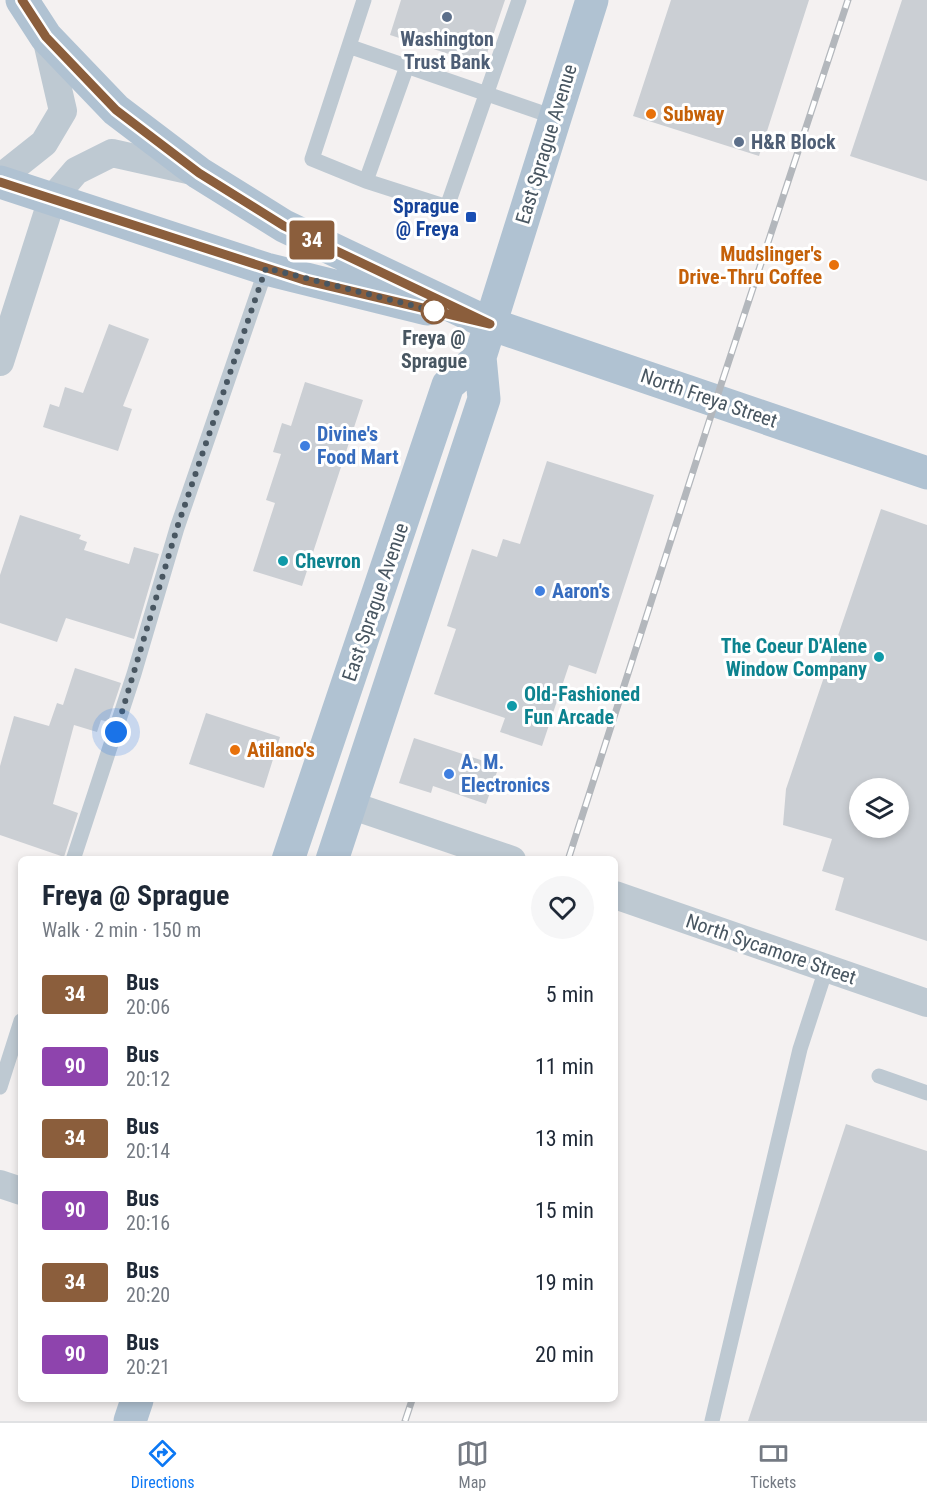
<!DOCTYPE html>
<html lang="en">
<head>
<meta charset="utf-8">
<style>
	body { margin:0; font-family:"Roboto Condensed",sans-serif; background:#f6f6f7; color:#1f2937; height:100vh; display:flex; flex-direction:column; font-size:22px; white-space:nowrap }
	* { box-sizing:border-box; margin:0 }
	p { font-size:20px; color:#747a83 }
	.icon { flex:none; width:33px; height:33px; fill:none; stroke:currentColor; stroke-width:2; stroke-linecap:round; stroke-linejoin:round }
	.map { position:relative; flex:1; overflow:hidden }
	.drawer { position:absolute; left:18px; top:856px; width:600px; height:546px; display:flex; flex-direction:column; background:#fff; border-radius:9px; box-shadow:0 3px 9px #0003 }
	.drawer>* { flex:none }
	.badge { padding:0 12px; border-radius:4px; font-size:21px; line-height:39px }
	.buttons { position:absolute; left:849px; top:778px; display:grid; gap:12px }
	.buttons a { display:grid; place-items:center; width:60px; height:60px; border-radius:50%; background:#fff; box-shadow:0 3px 9px #0003; font-size:30px }
	.you { position:absolute; width:30px; height:30px; margin:-15px; border:4px solid #fff; border-radius:50%; background:#1a73e8; box-shadow:0 0 0 9px #1a73e833 }
	.map>.badge { position:absolute; translate:-50% -50%; box-shadow:0 0 0 3px #fff }
	.round { display:grid; place-items:center; flex:none; width:63px; height:63px; border-radius:32px; background:#f6f6f7 }
	.headline { display:flex; align-items:center; justify-content:space-between; height:102px; padding:0 24px }
	h1 { font-size:28px; font-weight:700; line-height:45px }
	ul { padding:0; list-style:none }
	li { display:flex; align-items:center; gap:18px; height:72px; padding:0 24px }
	li div { flex:1 }
	li b { display:block; font-size:22px }
	li em { font-style:normal }
	li .badge { min-width:66px; font-weight:700; text-align:center }
	.menu { display:flex; justify-content:space-around; align-items:center; height:84px; border-top:2px solid #e0e1e3; background:#fff; font-size:16px; color:#747a83 }
	.menu a { display:grid; justify-items:center; gap:3px }
	.menu .active { color:#0c78f4 }
	.map>svg:first-child { display:block }
	.building { fill:#cbcfd4; fill-rule:evenodd }
	.lines { fill:none; stroke-linecap:round; stroke-linejoin:round }
	.service { stroke:#bec9d2; stroke-width:15 }
	.minor { stroke:#bec9d2; stroke-width:28 }
	.primary { stroke:#b0c2d2; stroke-width:33 }
	.rail-casing { stroke:#b3b7bc; stroke-width:7 }
	.rail { stroke:#fff; stroke-width:4.5; stroke-dasharray:14; stroke-linecap:butt }
	.line-casing { stroke:#fff; stroke-width:14 }
	.line { stroke:#8b5e3c; stroke-width:9 }
	.walk { stroke:#485661; stroke-width:6; stroke-dasharray:0 10.8 }
	.service-dot { fill:#5c6f8a; stroke:#fff; stroke-width:2 }
	.food-dot { fill:#e8710a; stroke:#fff; stroke-width:2 }
	.transit-dot { fill:#1a4fb4; stroke:#fff; stroke-width:2 }
	.stop-dot { fill:#fff; stroke:#8b5e3c; stroke-width:3 }
	.shop-dot { fill:#3f7fe0; stroke:#fff; stroke-width:2 }
	.culture-dot { fill:#0f9aa8; stroke:#fff; stroke-width:2 }
	.labels { text-anchor:middle; stroke-width:6; stroke-linejoin:round; paint-order:stroke }
	.service-label { font-size:20px; font-weight:bold; fill:#4e5e75; stroke:#fff }
	.food-label { font-size:20px; font-weight:bold; fill:#c56008; stroke:#fff; text-anchor:start }
	.street-label { font-size:20px; fill:#485661; stroke:#fff }
	.transit-label { font-size:20px; font-weight:bold; fill:#164399; stroke:#fff; text-anchor:end }
	.stop-label { font-size:20px; font-weight:bold; fill:#485661; stroke:#fff }
	.shop-label { font-size:20px; font-weight:bold; fill:#366cbe; stroke:#fff; text-anchor:start }
	.culture-label { font-size:20px; font-weight:bold; fill:#0d838f; stroke:#fff; text-anchor:start }
</style>
</head>
<body>
<div class="map">
<svg width="927" height="1421" viewBox="0 0 927 1421">
	<rect width="100%" height="100%" fill="#f4f1f1"/>
	<!-- building -->
	<path class="building" d="M 401,0 L 505,0 L 483,65 L 390,35 Z
		M 671,0 L 809,0 L 759,156 L 633,116 Z
		M 902,0 L 927,0 L 927,181 L 850,156 Z
		M 109,324 L 149,339 L 123,406 L 132,409 L 118,451 L 43,427 L 50,404 L 59,407 L 65,387 L 83,393 Z
		M 305,382 L 363,400 L 302,586 L 253,571 L 275,503 L 266,500 L 281,454 L 273,452 L 282,423 L 291,426 Z
		M 547,461 L 654,495 L 596,674 L 569,665 L 542,746 L 500,732 L 505,718 L 434,694 L 456,629 L 447,626 L 472,549 L 497,557 L 503,539 L 520,544 Z
		M 881,509 L 927,525 L 927,941 L 835,910 L 844,878 L 822,871 L 832,839 L 783,825 L 786,789 ZM 860,789 L 898,789 L 898,828 L 860,828 Z
		M 20,515 L 81,535 L 79,539 L 87,542 L 84,550 L 129,564 L 134,547 L 159,554 L 134,639 L 66,618 L 57,642 L 0,623 L 0,575 Z
		M 75,668 L 121,683 L 108,722 L 101,720 L 97,732 L 74,725 L 53,804 L 78,813 L 64,857 L 0,835 L 0,766 L 14,716 L 49,726 L 57,703 L 63,705 Z
		M 206,713 L 280,737 L 264,788 L 189,764 Z
		M 414,738 L 499,766 L 486,804 L 433,786 L 431,793 L 399,783 Z
		M 846,1124 L 927,1151 L 927,1421 L 748,1421 Z"/>
	<g class="lines">
		<!-- service -->
		<path class="service" d="M 364,0 L 312,159 L 366,181
			M 351,47 L 554,117
			M 407,66 L 366,181 L 447,207 L 519,0
			M 73,860 L 134,674 L 177,528 L 266,269
			M 879,1076 L 927,1093
			M 0,1087 L 21,1021
			M 712,1421 L 800,1049 L 826,969"/>
		<!-- minor -->
		<path class="minor" d="M 0,178 L 44,143 L 63,111 L 46,37
			M 0,362 L 52,199 L 76,171 L 112,153 L 197,172
			M 350,805 L 512,860
			M 615,895 L 927,1003
			M 0,1184 L 21,1191"/>
		<!-- primary -->
		<path class="primary" d="M 22,0 L 46,37 L 116,110 L 199,173 L 284,226 L 490,324 L 927,473
			M 0,182 L 266,269 L 427,309
			M 288,860 L 448,385 L 480,357
			M 332,860 L 484,399 L 480,357 L 592,0
			M 130,1421 L 137,1400"/>
		<defs>
			<path id="rail" d="M 568,860 L 716,400 L 848,0
				M 405,1421 L 412,1400"/>
		</defs>
		<!-- rail casing -->
		<use href="#rail" class="rail-casing"/>
		<!-- rail -->
		<use href="#rail" class="rail"/>
	</g>
	<g class="lines">
		<defs>
			<path id="line" d="M 0,182 L 304,280 L 490,324 L 284,226 L 199,173 L 116,110 L 46,37 L 22,0"/>
		</defs>
		<!-- line casing -->
		<use href="#line" class="line-casing"/>
		<!-- line -->
		<use href="#line" class="line"/>
		<!-- walk -->
		<path class="walk" d="M 116,732 L 177,528 L 266,268 L 438,312 L 434,311"/>
	</g>
	<!-- markers -->
	<g class="service-dot">
		<circle cx="447" cy="17" r="6"/>
		<circle cx="739" cy="142" r="6"/>
	</g>
	<g class="food-dot">
		<circle cx="651" cy="114" r="6"/>
		<circle cx="834" cy="265" r="6"/>
		<circle cx="235" cy="750" r="6"/>
	</g>
	<rect class="transit-dot" x="465" y="211" width="12" height="12" rx="3"/>
	<circle class="stop-dot" cx="434" cy="311" r="12"/>
	<g class="shop-dot">
		<circle cx="305" cy="446" r="6"/>
		<circle cx="540" cy="591" r="6"/>
		<circle cx="449" cy="774" r="6"/>
	</g>
	<g class="culture-dot">
		<circle cx="283" cy="561" r="6"/>
		<circle cx="879" cy="657" r="6"/>
		<circle cx="512" cy="706" r="6"/>
	</g>
	<g class="labels">
		<!-- service labels -->
		<g class="service-label">
			<text x="447" y="46">Washington<tspan x="447" dy="23">Trust Bank</tspan></text>
			<text x="751" y="149" text-anchor="start">H&amp;R Block</text>
		</g>
		<!-- food labels -->
		<g class="food-label">
			<text x="663" y="121">Subway</text>
			<text x="822" y="261" text-anchor="end">Mudslinger's<tspan x="822" dy="23">Drive-Thru Coffee</tspan></text>
			<text x="247" y="757">Atilano's</text>
		</g>
		<!-- street labels -->
		<g class="street-label">
			<text transform="translate(546 144) rotate(-73)" y="7">East Sprague Avenue</text>
			<text transform="translate(709 398) rotate(19)" y="7">North Freya Street</text>
			<text transform="translate(375 602) rotate(-71)" y="7">East Sprague Avenue</text>
			<text transform="translate(771 949) rotate(19)" y="7">North Sycamore Street</text>
		</g>
		<!-- transit labels -->
		<g class="transit-label">
			<text x="459" y="213">Sprague<tspan x="459" dy="23">@ Freya</tspan></text>
		</g>
		<!-- stop labels -->
		<g class="stop-label">
			<text x="434" y="345">Freya @<tspan x="434" dy="23">Sprague</tspan></text>
		</g>
		<!-- shop labels -->
		<g class="shop-label">
			<text x="317" y="441">Divine's<tspan x="317" dy="23">Food Mart</tspan></text>
			<text x="552" y="598">Aaron's</text>
			<text x="461" y="769">A. M.<tspan x="461" dy="23">Electronics</tspan></text>
		</g>
		<!-- culture labels -->
		<g class="culture-label">
			<text x="295" y="568">Chevron</text>
			<text x="867" y="653" text-anchor="end">The Coeur D'Alene<tspan x="867" dy="23">Window Company</tspan></text>
			<text x="524" y="701">Old-Fashioned<tspan x="524" dy="23">Fun Arcade</tspan></text>
		</g>
	</g>
</svg>
<div class="buttons">
<a><svg class="icon" aria-label="layers" viewBox="0 0 24 24"><path d="M12 4l9 5-9 5-9-5zM3 14l9 5 9-5"/></svg></a>
</div>
<div class="you" style="left:116px;top:732px"></div>
<b class="badge" style="left:312px;top:240px;background:#8b5e3c;color:#fff">34</b>
<section class="drawer">
<div class="headline"><div><h1>Freya @ Sprague</h1><p>Walk · 2 min · 150 m</p></div><a class="round"><svg class="icon" aria-label="heart" viewBox="0 0 24 24"><path d="M12 20l-8-8c-3-5 5-10 8-4 3-6 11-1 8 4z"/></svg></a></div>
<ul>
<li><span class="badge" style="background:#8b5e3c;color:#fff">34</span><div><b>Bus</b><p>20:06</p></div><em>5 min</em></li>
<li><span class="badge" style="background:#8e44ad;color:#fff">90</span><div><b>Bus</b><p>20:12</p></div><em>11 min</em></li>
<li><span class="badge" style="background:#8b5e3c;color:#fff">34</span><div><b>Bus</b><p>20:14</p></div><em>13 min</em></li>
<li><span class="badge" style="background:#8e44ad;color:#fff">90</span><div><b>Bus</b><p>20:16</p></div><em>15 min</em></li>
<li><span class="badge" style="background:#8b5e3c;color:#fff">34</span><div><b>Bus</b><p>20:20</p></div><em>19 min</em></li>
<li><span class="badge" style="background:#8e44ad;color:#fff">90</span><div><b>Bus</b><p>20:21</p></div><em>20 min</em></li>
</ul>
</section>
</div>
<nav class="menu">
<a class="active"><svg class="icon" aria-label="directions" viewBox="0 0 24 24"><path d="M12 3l9 9-9 9-9-9zM9 14v-3h6M13 9l2 2-2 2"/></svg>Directions</a>
<a><svg class="icon" aria-label="map" viewBox="0 0 24 24"><path d="M3 6l6-2 6 2 6-2v14l-6 2-6-2-6 2zM9 4v14M15 6v14"/></svg>Map</a>
<a><svg class="icon" aria-label="tickets" viewBox="0 0 24 24"><path d="M3 7h18v10H3zM15 7v10"/></svg>Tickets</a>
</nav>
</body>
</html>
